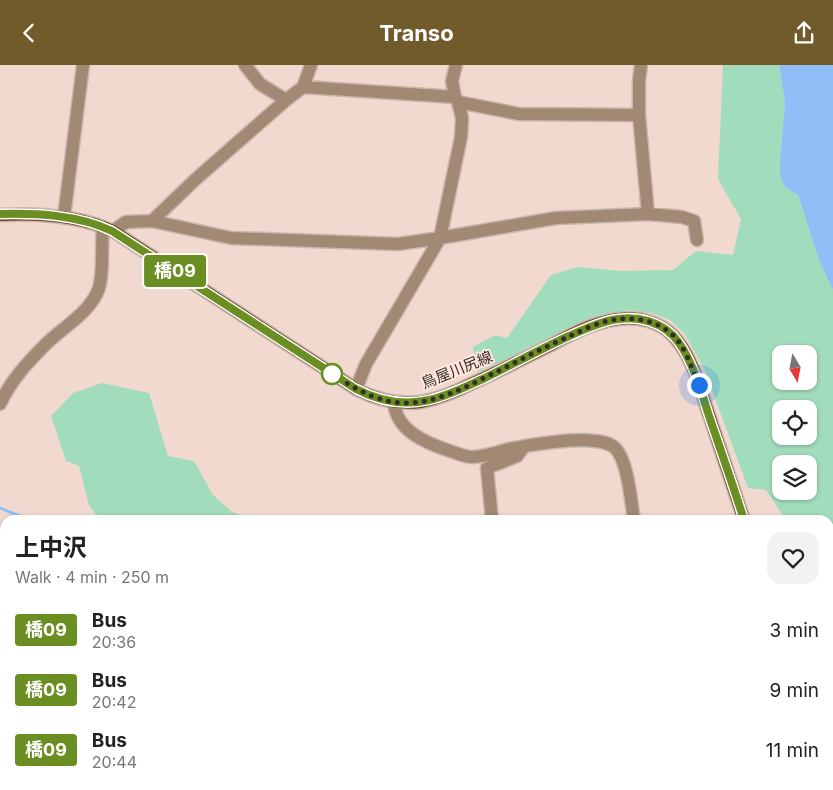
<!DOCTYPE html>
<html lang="en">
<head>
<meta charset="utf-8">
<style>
	body { margin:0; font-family:Inter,"Noto Sans JP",sans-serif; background:#f2f2f2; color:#222; height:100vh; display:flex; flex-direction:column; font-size:19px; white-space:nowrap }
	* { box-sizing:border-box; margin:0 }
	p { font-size:16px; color:#767676 }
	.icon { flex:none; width:28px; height:28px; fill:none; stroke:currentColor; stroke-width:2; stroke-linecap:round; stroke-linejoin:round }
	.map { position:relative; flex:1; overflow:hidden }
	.panel { position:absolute; left:0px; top:450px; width:834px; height:275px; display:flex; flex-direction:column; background:#fff; border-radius:15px 15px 0 0; box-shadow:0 1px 4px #0004 }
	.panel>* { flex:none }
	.badge { padding:0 10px; border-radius:4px; font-size:18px; line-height:32px }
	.needle { width:32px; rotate:170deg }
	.controls { position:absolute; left:772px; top:280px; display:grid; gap:10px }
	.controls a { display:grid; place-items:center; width:45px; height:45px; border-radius:10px; background:#fff; box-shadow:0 1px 4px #0004; font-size:25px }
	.you { position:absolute; width:25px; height:25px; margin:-12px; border:4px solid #fff; border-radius:50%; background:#1a73e8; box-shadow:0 0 0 8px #1a73e833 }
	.map>.badge { position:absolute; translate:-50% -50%; box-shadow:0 0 0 2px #fff }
	.round { display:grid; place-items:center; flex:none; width:52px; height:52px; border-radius:15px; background:#f2f2f2 }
	.overview { display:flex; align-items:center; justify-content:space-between; height:85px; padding:0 15px }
	h1 { font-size:24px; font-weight:700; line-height:38px }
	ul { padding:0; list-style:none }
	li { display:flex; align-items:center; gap:15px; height:60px; padding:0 15px }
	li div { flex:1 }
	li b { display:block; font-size:19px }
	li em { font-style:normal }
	li .badge { min-width:55px; font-weight:700; text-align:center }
	header { display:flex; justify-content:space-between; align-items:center; height:65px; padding:0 15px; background:#725b2b; color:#fff; font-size:22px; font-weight:700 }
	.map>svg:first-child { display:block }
	.green { fill:#a1ddbc; fill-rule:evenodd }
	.water { fill:#90bef7 }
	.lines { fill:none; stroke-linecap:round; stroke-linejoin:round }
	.stream { stroke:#90bef7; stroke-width:3 }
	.highway-tunnel { stroke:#cbb6ae; stroke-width:15; stroke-dasharray:15 8; stroke-linecap:butt }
	.minor-casing { stroke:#cbb6ae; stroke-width:15 }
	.major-casing { stroke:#cbb6ae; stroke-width:15 }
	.highway-casing { stroke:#cbb6ae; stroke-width:18 }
	.minor { stroke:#a28974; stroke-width:12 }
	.major { stroke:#6c4218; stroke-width:12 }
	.highway { stroke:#522d01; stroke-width:15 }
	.line-casing { stroke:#fff; stroke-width:11 }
	.line { stroke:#6b8e23; stroke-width:8 }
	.walk { stroke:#352c28; stroke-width:5; stroke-dasharray:0 9 }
	.stop-dot { fill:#fff; stroke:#6b8e23; stroke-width:2.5 }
	.labels { text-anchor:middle; stroke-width:4; stroke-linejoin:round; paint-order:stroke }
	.street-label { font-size:15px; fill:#352c28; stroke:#ffe6dd }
</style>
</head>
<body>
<header><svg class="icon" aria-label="back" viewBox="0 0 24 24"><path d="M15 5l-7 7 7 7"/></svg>Transo<svg class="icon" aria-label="share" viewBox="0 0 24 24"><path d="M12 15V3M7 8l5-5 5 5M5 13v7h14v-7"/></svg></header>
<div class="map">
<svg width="833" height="725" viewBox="0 0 833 725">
	<rect width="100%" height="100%" fill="#f1d9d0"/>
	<!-- green -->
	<path class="green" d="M 723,0 L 779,0 L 785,38 L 780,93 L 780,111 L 785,122 L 798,130 L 820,198 L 833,225 L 833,725 L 479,725 L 484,720 L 591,720 L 609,724 L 656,720 L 778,720 L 787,722 L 789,720 L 829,720 L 829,455 L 786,455 L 766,425 L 748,423 L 705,306 L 685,269 L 670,255 L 652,248 L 628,245 L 605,250 L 477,307 L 473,282 L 495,270 L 507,273 L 551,210 L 578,202 L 621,206 L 673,205 L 696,186 L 733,190 L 741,154 L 718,114 ZM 781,289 L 809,289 L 809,316 L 781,316 ZM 781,344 L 809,344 L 809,371 L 781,371 ZM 781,399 L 809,399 L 809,426 L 781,426 Z
		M 102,318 L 149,328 L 168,391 L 194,396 L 213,430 L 232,447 L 254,455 L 100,455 L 89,440 L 79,401 L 66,396 L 51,351 L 73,328 Z
		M 241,720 L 419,720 L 436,725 L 245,725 Z"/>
	<!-- water -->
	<path class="water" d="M 779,0 L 833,0 L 833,225 L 820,198 L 798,130 L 785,122 L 780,111 L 780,93 L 785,38 Z"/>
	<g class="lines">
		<!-- stream -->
		<path class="stream" d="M 0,443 L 29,455
			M 316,720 L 323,725"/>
		<!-- highway-tunnel -->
		<path class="highway-tunnel" d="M 487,720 L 507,725
			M 699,720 L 719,725"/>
		<defs>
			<path id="minor" d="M 245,0 L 260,19 L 286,35
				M 303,22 L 455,32
				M 458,37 L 519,49 L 639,50
				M 648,149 L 682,152 L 694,156 L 697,175
				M 64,152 L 83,0
				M 152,156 L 197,113 L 286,35 L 303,22 L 311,0
				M 113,166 L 126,157 L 152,156 L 231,173 L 398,179 L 440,173 L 556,153 L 648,149 L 639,50 L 639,15 L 641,0
				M 356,324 L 366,299 L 440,173 L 461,72 L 462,53 L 458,37 L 455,32 L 452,16 L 456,0
				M 394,337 C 396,366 426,378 450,386 C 457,388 465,392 472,392 C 484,392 498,387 509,384 C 535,379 559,375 585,375 C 594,376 607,376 614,382 C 628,394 631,437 634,455
				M 0,339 C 11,315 28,297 46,279 C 63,262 91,247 99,223 C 104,206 101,180 103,162
				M 492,455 L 487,403 L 517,391 L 523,383
				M 0,674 L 5,678
				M 73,720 L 84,725
				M 815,720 L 818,725"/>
			<path id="major" d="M 0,150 C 38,148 78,150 113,166 L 356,324 C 377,335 398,340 421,337 C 439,334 455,327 471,319 C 497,307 523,294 549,281 C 568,271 590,259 612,255 C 637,250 664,256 679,278 C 693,296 701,326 708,347 C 720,383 732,419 744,455
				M 829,691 L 833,696"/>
			<path id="highway" d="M 0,526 L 5,528
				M 0,569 L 5,571"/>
		</defs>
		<!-- minor casing -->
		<use href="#minor" class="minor-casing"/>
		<!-- major casing -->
		<use href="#major" class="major-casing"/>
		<!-- highway casing -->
		<use href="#highway" class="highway-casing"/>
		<!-- minor -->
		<use href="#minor" class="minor"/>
		<!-- major -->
		<use href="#major" class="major"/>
		<!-- highway -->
		<use href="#highway" class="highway"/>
	</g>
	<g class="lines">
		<defs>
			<path id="line" d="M 0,149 C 38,148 78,150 112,166 L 356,324 C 379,336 403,341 429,335 C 448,331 467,321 485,313 C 513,299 541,284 569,271 C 583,265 597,258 612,255 C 637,250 664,256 679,278 C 693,297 702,329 709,351 C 721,386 733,420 744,455"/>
		</defs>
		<!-- line casing -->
		<use href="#line" class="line-casing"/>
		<!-- line -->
		<use href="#line" class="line"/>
		<!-- walk -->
		<path class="walk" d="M 332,309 C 354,323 378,338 405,338 C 435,338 462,324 488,311 C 515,298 542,283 570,271 C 583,265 598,257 612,255 C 634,251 656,255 673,270 C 686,283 692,304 699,320"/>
	</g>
	<!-- markers -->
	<circle class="stop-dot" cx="332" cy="309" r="10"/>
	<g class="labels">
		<!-- street labels -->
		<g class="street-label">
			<text transform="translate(457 305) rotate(-22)" y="5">鳥屋川尻線</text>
		</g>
	</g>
</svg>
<div class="controls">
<a><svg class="needle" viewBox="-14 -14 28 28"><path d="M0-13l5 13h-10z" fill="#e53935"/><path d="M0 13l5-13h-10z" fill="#767676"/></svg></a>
<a><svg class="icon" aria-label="locate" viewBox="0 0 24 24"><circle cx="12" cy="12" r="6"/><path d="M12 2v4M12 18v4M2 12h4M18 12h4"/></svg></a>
<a><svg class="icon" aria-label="layers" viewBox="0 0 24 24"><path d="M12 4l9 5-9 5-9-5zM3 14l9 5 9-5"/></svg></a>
</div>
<div class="you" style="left:699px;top:320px"></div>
<b class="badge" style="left:175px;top:206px;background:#6b8e23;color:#fff">橋09</b>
<section class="panel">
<div class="overview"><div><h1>上中沢</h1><p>Walk · 4 min · 250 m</p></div><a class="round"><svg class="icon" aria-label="heart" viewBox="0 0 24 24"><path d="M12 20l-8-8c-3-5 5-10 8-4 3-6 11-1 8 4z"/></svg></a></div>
<ul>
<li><span class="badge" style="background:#6b8e23;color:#fff">橋09</span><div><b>Bus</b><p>20:36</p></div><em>3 min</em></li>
<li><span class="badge" style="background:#6b8e23;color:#fff">橋09</span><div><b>Bus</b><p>20:42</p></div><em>9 min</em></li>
<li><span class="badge" style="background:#6b8e23;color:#fff">橋09</span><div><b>Bus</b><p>20:44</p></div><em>11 min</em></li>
</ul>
</section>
</div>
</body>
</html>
